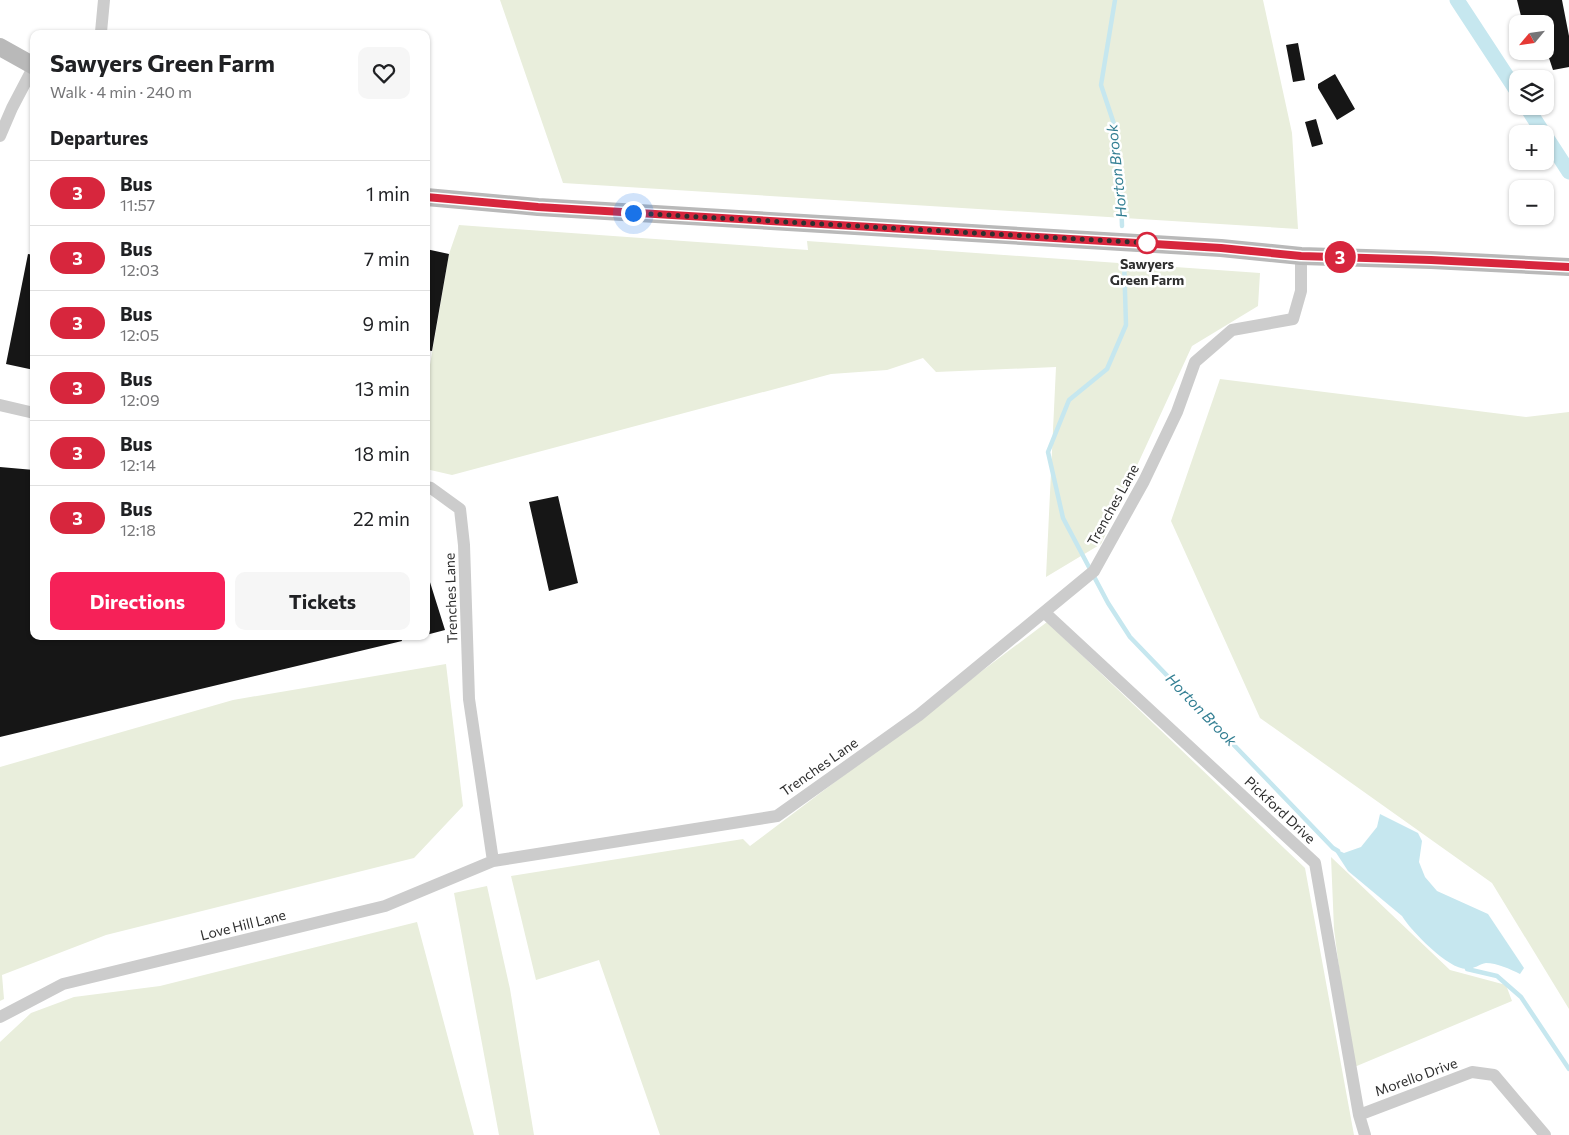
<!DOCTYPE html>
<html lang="en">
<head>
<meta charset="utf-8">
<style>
	body { margin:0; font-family:Commissioner,sans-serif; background:#f6f6f6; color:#202124; height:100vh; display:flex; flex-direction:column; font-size:19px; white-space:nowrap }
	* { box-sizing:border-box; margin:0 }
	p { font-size:16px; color:#757577 }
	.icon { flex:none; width:28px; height:28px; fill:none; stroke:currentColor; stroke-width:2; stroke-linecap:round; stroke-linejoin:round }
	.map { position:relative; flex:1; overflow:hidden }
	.drawer { position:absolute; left:30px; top:30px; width:400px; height:610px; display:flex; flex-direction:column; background:#fff; border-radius:10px; box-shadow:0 1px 4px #0004 }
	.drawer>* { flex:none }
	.badge { padding:0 10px; border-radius:16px; font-size:18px; line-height:32px }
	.needle { width:32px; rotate:241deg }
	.tools { position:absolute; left:1509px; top:15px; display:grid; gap:10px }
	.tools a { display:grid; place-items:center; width:45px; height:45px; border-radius:10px; background:#fff; box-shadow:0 1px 4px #0004; font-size:25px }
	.you { position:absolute; width:25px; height:25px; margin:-12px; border:4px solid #fff; border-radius:50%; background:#1a73e8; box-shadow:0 0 0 8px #1a73e833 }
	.map>.badge { position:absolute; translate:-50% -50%; box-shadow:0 0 0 2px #fff }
	h2 { padding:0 20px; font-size:19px; line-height:45px }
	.round { display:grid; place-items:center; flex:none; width:52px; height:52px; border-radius:10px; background:#f6f6f6 }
	.overview { display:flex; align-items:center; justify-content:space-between; height:85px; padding:0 20px }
	h1 { font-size:24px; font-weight:700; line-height:38px }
	.primary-button { display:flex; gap:10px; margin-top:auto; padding:10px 20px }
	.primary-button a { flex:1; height:58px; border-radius:10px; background:#f62158; color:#fff; font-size:20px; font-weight:700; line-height:58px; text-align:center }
	.primary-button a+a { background:#f6f6f6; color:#202124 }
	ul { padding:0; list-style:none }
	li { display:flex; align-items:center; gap:15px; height:65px; padding:0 20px; border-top:1px solid #e0e0e0 }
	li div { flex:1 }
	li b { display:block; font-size:19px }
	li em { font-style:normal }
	li .badge { min-width:55px; font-weight:700; text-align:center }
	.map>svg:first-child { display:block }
	.green { fill:#e9eedc }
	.water { fill:#c6e7ef }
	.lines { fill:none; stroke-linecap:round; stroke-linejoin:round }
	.stream { stroke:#c6e7ef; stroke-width:4.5 }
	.canal { stroke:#c6e7ef; stroke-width:15 }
	.building { fill:#161616 }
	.minor { stroke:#ccc; stroke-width:12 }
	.secondary { stroke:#b9b9b9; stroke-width:18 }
	.line-casing { stroke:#fff; stroke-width:11 }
	.line { stroke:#d7263d; stroke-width:8 }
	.walk { stroke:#2f2f2f; stroke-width:5; stroke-dasharray:0 9 }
	.stop-dot { fill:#fff; stroke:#d7263d; stroke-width:2.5 }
	.labels { text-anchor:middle; stroke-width:5; stroke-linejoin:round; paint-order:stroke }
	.stop-label { font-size:14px; font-weight:bold; fill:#2f2f2f; stroke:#fff }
	.street-label { font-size:14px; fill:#2f2f2f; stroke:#fff }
	.water-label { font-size:15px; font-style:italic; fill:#337f93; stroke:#fff }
</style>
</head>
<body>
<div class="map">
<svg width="1569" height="1135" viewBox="0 0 1569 1135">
	<rect width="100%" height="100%" fill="#fff"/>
	<!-- green -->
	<path class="green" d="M 500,0 L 1263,0 L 1292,133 L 1298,229 L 563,183 Z
		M 459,225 L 808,250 L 807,241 L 1260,273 L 1258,306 L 1192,346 L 1101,544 L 1046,577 L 1056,367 L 936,372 L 923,358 L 887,370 L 831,374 L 452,475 L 426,469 L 426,388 L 449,254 Z
		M 1220,379 L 1526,417 L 1569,412 L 1569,1009 L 1492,883 L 1260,718 L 1171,521 Z
		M 1047,622 L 1305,868 L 1354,1135 L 660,1135 L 599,960 L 536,980 L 511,876 L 743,839 L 750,846 Z
		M 446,664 L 463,806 L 414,858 L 106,935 L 2,975 L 4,999 L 0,1001 L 0,767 L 233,700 Z
		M 1331,857 L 1450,970 L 1506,985 L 1512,1001 L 1352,1068 L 1334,929 Z
		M 487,886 L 510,989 L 534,1135 L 499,1135 L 454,893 Z
		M 417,922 L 474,1135 L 0,1135 L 0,1042 L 31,1013 L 74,997 L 160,986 Z"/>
	<!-- water -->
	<path class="water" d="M 1380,814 L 1418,833 L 1422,841 L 1419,862 L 1425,877 L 1437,891 L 1488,914 L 1524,968 L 1520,974 C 1510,969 1497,963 1486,963 C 1480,964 1474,969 1467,969 C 1449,970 1411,931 1402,916 L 1348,871 L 1333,848 L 1344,853 L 1361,847 L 1377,827 Z"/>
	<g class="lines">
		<!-- stream -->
		<path class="stream" d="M 1115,0 L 1101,85 L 1116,130 L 1120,169 L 1122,226
			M 1124,259 L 1126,325 L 1107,369 L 1069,400 L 1048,452 L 1063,518 L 1108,603 L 1130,637 L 1333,848 L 1338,851
			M 1467,965 L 1467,969 L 1497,976 L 1521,997 L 1569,1069"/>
		<!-- canal -->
		<path class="canal" d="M 1457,0 L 1518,93
			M 1526,106 L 1544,134
			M 1545,135 L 1569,172"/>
	</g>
	<!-- building -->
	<path class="building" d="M 1517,0 L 1562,0 L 1569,36 L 1569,67 L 1553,70 L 1548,55 L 1545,55 L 1545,24 L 1523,24 Z
		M 1298,43 L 1305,80 L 1293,82 L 1286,45 Z
		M 1335,74 L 1355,109 L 1337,120 L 1318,88 L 1318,84 Z
		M 1316,119 L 1323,144 L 1312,147 L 1305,122 Z
		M 426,249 L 449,254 L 432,351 L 426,350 Z
		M 28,254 L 34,255 L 34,370 L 6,364 Z
		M 0,467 L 34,470 L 34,636 L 401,636 L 402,641 L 0,737 Z
		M 558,496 L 578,583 L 549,591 L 529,502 Z
		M 426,579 L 429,579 L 445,630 L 426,635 Z"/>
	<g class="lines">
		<!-- minor -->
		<path class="minor" d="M 101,32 L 104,0
			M 0,136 L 12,108 L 34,66
			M 0,405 L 34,413
			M 426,487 L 431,488 L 460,509 L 464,545 L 469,699 L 493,861
			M 1044,612 L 1315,863 L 1359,1115 L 1365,1135
			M 0,1017 L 63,984 L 385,906 L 493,861 L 777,816 L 919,715 L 1094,571 L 1144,481 L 1177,412 L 1195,362 L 1232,330 L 1293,319 L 1301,291 L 1301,256
			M 1359,1115 L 1472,1072 L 1494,1075 L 1545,1135"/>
		<!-- secondary -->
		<path class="secondary" d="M 0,47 L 34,66
			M 426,197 L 538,207 L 1221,248 L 1301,256 L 1431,260 L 1569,267"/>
	</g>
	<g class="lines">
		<defs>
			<path id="line" d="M 426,197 L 538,207 L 1221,248 L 1301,256 L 1431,260 L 1569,267"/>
		</defs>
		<!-- line casing -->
		<use href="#line" class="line-casing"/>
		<!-- line -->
		<use href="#line" class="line"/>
		<!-- walk -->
		<path class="walk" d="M 633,213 L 1147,243"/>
	</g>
	<!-- markers -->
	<circle class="stop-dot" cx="1147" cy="243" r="10"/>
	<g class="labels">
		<!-- stop labels -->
		<g class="stop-label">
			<text x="1147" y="269">Sawyers<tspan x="1147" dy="16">Green Farm</tspan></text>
		</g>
		<!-- street labels -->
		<g class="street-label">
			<text transform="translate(1113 505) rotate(-61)" y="5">Trenches Lane</text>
			<text transform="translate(451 598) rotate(-92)" y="5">Trenches Lane</text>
			<text transform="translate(819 767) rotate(-35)" y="5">Trenches Lane</text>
			<text transform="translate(1280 810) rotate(43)" y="5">Pickford Drive</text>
			<text transform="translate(243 925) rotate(-14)" y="5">Love Hill Lane</text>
			<text transform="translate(1416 1077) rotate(-20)" y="5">Morello Drive</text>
		</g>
		<!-- water labels -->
		<g class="water-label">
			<text transform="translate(1117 171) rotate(-96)" y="5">Horton Brook</text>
			<text transform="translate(1201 710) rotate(46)" y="5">Horton Brook</text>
		</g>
	</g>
</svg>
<div class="tools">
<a><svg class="needle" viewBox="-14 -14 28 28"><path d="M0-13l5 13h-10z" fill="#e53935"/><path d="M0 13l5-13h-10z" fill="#757577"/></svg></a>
<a><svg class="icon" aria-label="layers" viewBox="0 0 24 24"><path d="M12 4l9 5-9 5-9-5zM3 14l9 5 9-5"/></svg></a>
<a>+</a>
<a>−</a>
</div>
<div class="you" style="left:633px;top:213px"></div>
<b class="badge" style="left:1340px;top:257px;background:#d7263d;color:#fff">3</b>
<section class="drawer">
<div class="overview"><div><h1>Sawyers Green Farm</h1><p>Walk · 4 min · 240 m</p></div><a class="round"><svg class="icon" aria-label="heart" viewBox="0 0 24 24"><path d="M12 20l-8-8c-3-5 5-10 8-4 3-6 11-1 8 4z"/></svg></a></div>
<h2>Departures</h2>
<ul>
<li><span class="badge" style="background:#d7263d;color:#fff">3</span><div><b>Bus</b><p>11:57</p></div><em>1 min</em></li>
<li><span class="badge" style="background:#d7263d;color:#fff">3</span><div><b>Bus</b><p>12:03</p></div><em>7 min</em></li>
<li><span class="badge" style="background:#d7263d;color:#fff">3</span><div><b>Bus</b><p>12:05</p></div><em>9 min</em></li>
<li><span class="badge" style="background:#d7263d;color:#fff">3</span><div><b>Bus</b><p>12:09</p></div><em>13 min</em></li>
<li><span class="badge" style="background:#d7263d;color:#fff">3</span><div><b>Bus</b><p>12:14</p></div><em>18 min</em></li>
<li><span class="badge" style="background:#d7263d;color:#fff">3</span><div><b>Bus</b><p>12:18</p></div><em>22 min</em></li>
</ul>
<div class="primary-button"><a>Directions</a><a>Tickets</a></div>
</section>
</div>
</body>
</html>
